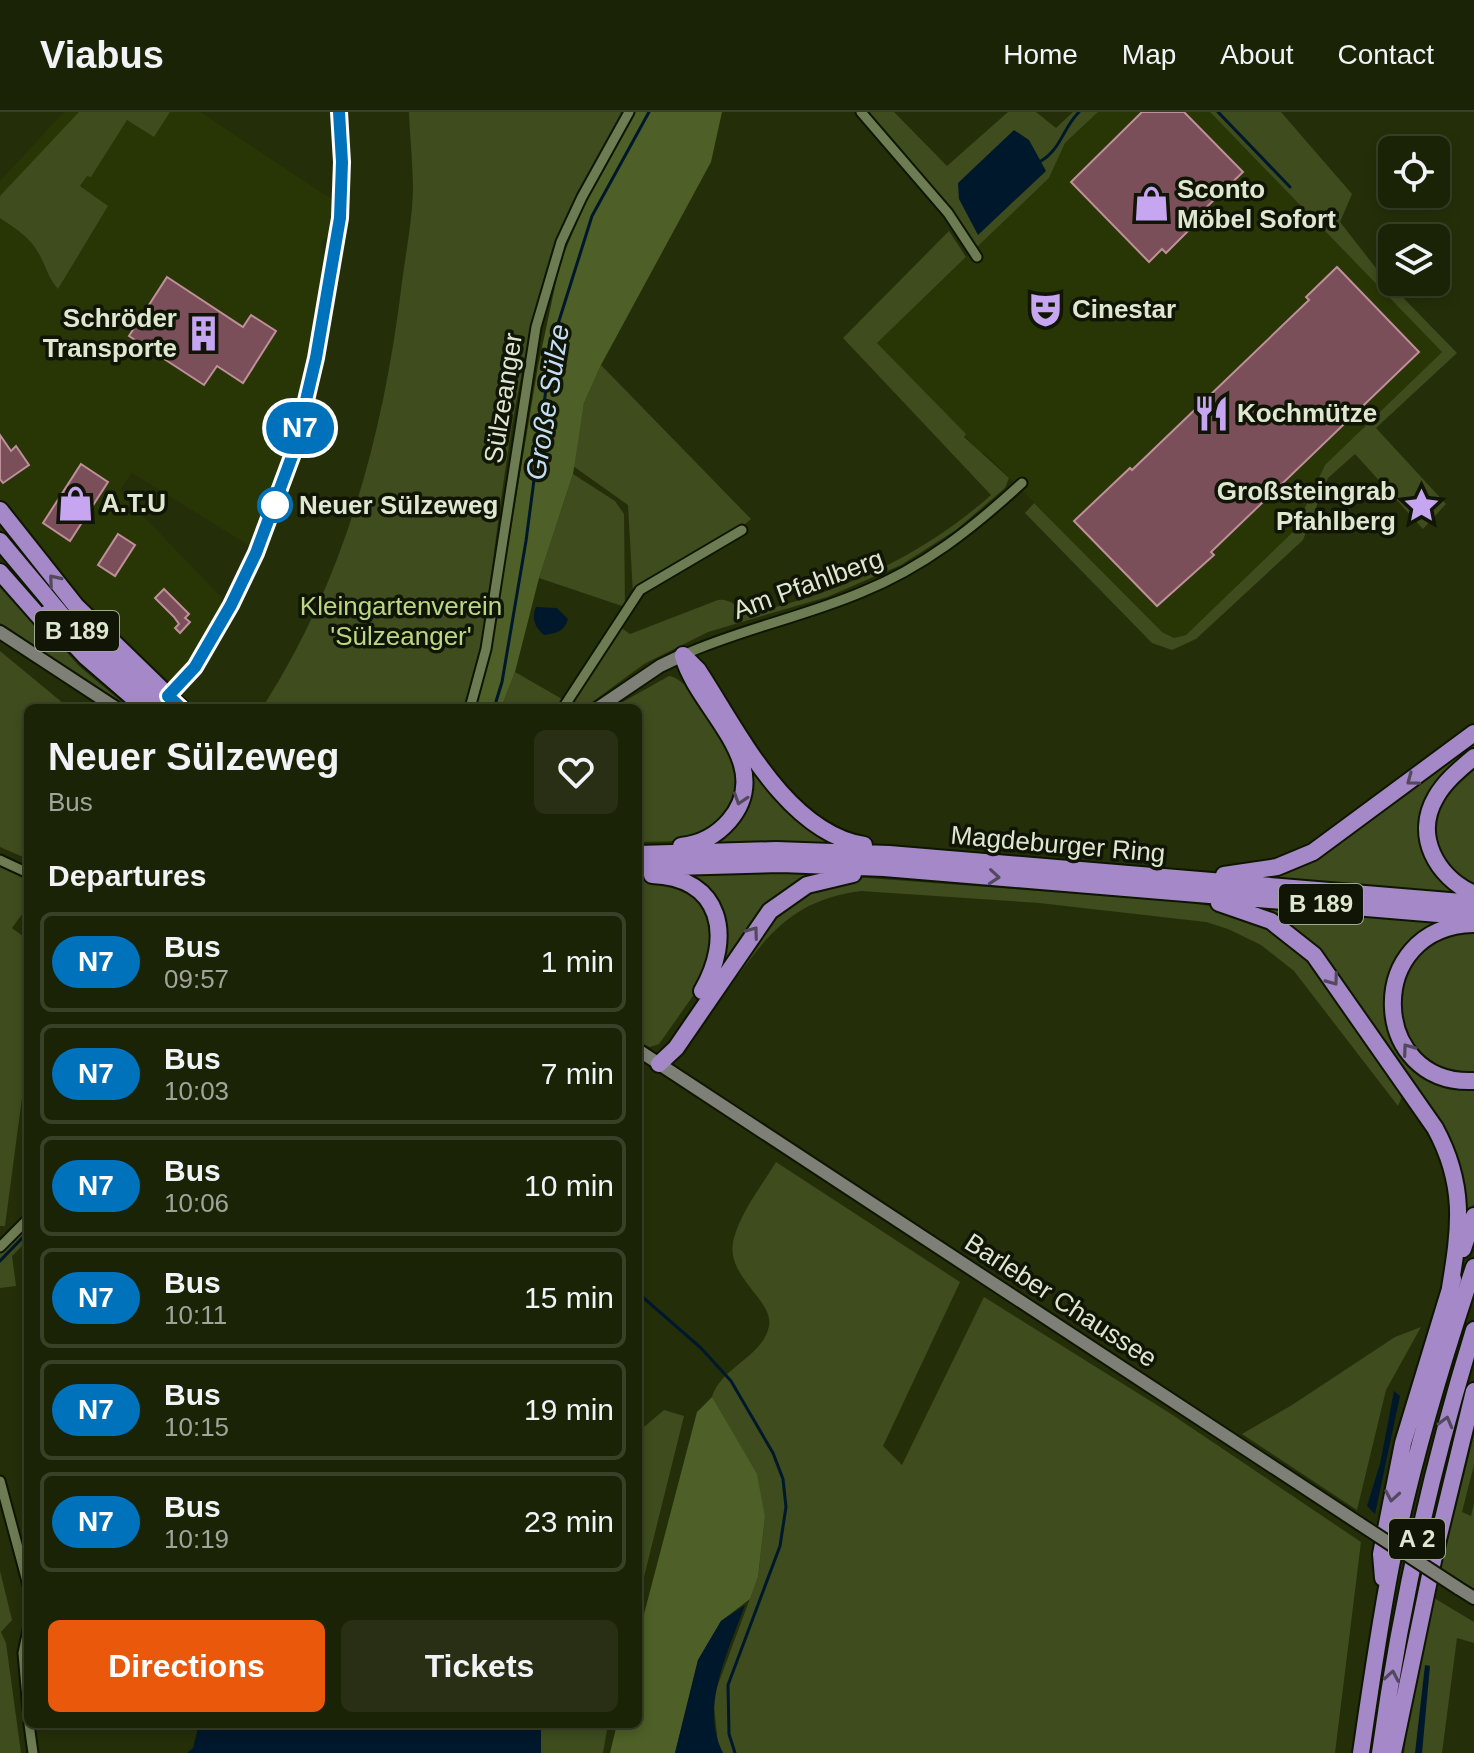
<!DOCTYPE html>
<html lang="en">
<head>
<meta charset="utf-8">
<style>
	body { margin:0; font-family:Arial,sans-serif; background:#282f15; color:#f1f3f6; height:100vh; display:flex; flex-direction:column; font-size:30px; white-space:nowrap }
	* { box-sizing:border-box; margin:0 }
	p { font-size:26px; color:#a0a49b }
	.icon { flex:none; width:44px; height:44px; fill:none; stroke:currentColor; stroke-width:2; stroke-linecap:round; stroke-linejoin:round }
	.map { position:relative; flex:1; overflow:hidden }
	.sheet { position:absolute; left:24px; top:592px; width:618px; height:1024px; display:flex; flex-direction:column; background:#1b2307; border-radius:12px; box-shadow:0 4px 12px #0003,0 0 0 2px #394028 }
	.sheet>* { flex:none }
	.badge { padding:0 16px; border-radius:26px; font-size:28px; line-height:52px }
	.tools { position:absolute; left:1378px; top:24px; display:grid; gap:16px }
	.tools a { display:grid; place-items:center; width:72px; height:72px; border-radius:12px; background:#1b2307; box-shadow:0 4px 12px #0003,0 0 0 2px #394028; font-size:40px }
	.map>.badge { position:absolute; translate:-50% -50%; box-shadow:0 0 0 4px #fff }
	h2 { padding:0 24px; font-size:30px; line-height:72px }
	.round { display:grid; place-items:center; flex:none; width:84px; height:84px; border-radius:12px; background:#282f15 }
	.head { display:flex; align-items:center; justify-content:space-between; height:136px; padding:0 24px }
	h1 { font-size:38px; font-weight:800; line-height:60px }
	.primary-button { display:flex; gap:16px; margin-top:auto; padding:16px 24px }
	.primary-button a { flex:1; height:92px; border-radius:12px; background:#ea580c; color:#fff; font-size:32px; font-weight:800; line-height:92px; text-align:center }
	.primary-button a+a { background:#282f15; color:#f1f3f6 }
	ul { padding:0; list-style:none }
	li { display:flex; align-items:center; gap:24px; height:100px; margin:0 16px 12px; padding:0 8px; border:4px solid #394028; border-radius:12px }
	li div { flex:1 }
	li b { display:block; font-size:30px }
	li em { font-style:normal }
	li .badge { min-width:88px; font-weight:700; text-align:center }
	header { display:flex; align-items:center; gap:48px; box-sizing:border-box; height:112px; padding:0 40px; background:#1b2307; border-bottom:2px solid #394028 }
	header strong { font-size:38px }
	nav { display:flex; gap:44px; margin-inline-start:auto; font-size:28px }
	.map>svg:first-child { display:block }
	.built { fill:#283505 }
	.green { fill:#3e4c1e }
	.forest { fill:#4e5f27 }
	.water { fill:#00182b }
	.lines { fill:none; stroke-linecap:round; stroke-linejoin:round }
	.stream { stroke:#00182b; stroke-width:3 }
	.building { fill:#7a4f59; stroke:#bf8f9a; stroke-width:2 }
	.street-casing { stroke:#0e1600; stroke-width:13 }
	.secondary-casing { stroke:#0e1600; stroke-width:16 }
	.highway-casing { stroke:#0e1600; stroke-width:20 }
	.street { stroke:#6e7c54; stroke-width:9 }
	.secondary { stroke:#7e8077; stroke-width:12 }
	.highway { stroke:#a488c8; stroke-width:16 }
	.secondary-bridge-casing { stroke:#0e1600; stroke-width:16; stroke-linecap:butt }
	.secondary-bridge { stroke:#7e8077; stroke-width:12 }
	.oneway { stroke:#53495d }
	.line-casing { stroke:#fff; stroke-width:18 }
	.line { stroke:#0072bc; stroke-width:12 }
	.stop-dot { fill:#fff; stroke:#0072bc; stroke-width:4 }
	.labels { text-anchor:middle; stroke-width:7; stroke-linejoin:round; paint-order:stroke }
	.shield { fill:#101506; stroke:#a1a894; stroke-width:2 }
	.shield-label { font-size:24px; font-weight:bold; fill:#dfe7d1 }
	.poi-label { font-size:26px; font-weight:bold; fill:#dfe7d1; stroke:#101506; text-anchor:start }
	.street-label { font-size:26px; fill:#dfe7d1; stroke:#101506 }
	.stop-label { font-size:26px; font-weight:bold; fill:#dfe7d1; stroke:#101506; text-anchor:start }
	.park-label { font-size:26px; fill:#bcd783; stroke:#101506 }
	.water-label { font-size:28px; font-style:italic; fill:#c2dff7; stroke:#101506 }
</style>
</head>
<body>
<header>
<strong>Viabus</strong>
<nav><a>Home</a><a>Map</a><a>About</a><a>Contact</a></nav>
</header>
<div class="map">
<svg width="1474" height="1641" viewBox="0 0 1474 1641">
	<rect width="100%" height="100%" fill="#242f09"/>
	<!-- built -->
	<path class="built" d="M 64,0 L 200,0 L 336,90 L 331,123 L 323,128 L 321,135 L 328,144 L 312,248 L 298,306 L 277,335 L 285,350 L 253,436 L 132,361 L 119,379 L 228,492 L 192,551 L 168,573 L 98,510 L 0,392 L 0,69 Z
		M 1098,0 L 1210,0 L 1442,240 L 1325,353 L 1295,419 L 1186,523 L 1174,526 L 1162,520 L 984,340 L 982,342 L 877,231 L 1049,66 L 1065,31 Z"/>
	<!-- green -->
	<path class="green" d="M 79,0 L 170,0 L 154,25 L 127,8 L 91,65 L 87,64 L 80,74 L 108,94 L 58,177 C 48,166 46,154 39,142 C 30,125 15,116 0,106 L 0,84 Z
		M 409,0 L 625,0 C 603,44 574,83 558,129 C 510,263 500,408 480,547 L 465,596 L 268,596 L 264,593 C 346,464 384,320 402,170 C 406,140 412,109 413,79 C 413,53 410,26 409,0 Z
		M 866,0 L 894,0 L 947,54 L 1008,0 L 1036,0 L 1056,16 L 1073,0 L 1098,0 L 1065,31 L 1049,66 L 976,136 L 952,98 Z
		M 1210,0 L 1281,0 L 1352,82 L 1340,110 L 1383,165 L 1457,241 L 1376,316 L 1446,392 L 1423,417 L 1355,342 L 1328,366 L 1303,428 L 1196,527 L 1172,538 L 1152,531 L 1025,401 L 1034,391 L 1162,520 L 1174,526 L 1186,523 L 1294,419 L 1325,353 L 1442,240 Z
		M 949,119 L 966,145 L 877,231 L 966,322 L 964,325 L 1009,366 L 1005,376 L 956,418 L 901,453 L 827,485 L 708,520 L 644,552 L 584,596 L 567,596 L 620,515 L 630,522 L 718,488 C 733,486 739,500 753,501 C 843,479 921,445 991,383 L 843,226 Z
		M 601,253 L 751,407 C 716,439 667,448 633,482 L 628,393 L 573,354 L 584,291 Z
		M 573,362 L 615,389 L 624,402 L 625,495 L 539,466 Z
		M 0,467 L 79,554 L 129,596 L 0,511 Z
		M 0,539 L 69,596 L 28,596 L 28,747 L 0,735 Z
		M 515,560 L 562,587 L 558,596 L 501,596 Z
		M 669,564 C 692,566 734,641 737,664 C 739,680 729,704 716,714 C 695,732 664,729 638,730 L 638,596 L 612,596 Z
		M 698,565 L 764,665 L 834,731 L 715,731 L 747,682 Z
		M 1474,628 L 1474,638 L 1441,667 L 1430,753 L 1442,769 L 1455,780 L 1268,765 L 1311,749 Z
		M 1474,653 L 1474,775 C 1463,771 1458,764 1450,755 C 1415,715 1442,683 1474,653 Z
		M 0,752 L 28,764 L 28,794 L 12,816 L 28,828 L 28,940 L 5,1114 L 0,1114 Z
		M 761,761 L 830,761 L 803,772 L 702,886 L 724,821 L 679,763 Z
		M 854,765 L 1186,790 L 1238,799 L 1301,835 L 1405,977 L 1398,994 L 1294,859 L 1261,833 L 1228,817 L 1206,810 L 1039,791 L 861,779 C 792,788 767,823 729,876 C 736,843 768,797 799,781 C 815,773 837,770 854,765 Z
		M 638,769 L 662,770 L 690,781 L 704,796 L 714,821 L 700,874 L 659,932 L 650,935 L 638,930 Z
		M 1258,796 L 1441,811 L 1388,873 L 1386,890 L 1395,929 L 1474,975 L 1474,1091 L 1461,1133 L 1460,1065 L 1331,856 Z
		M 1474,817 L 1474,964 C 1423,957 1382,922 1404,868 C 1412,849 1420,836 1438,825 C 1448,820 1463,819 1474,817 Z
		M 776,1050 L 960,1170 L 883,1334 L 902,1353 L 984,1185 L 1168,1300 L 1361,1430 L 1335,1641 L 723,1641 L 718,1631 L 713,1586 L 758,1465 L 765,1405 L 712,1285 C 721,1255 763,1245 769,1214 C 774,1187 723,1164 734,1126 C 741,1100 762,1073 776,1050 Z
		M 28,1110 L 28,1128 L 12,1144 L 16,1174 L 0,1176 L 0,1138 Z
		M 1421,1215 L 1386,1278 L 1357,1398 L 1242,1322 L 1292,1293 L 1395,1225 Z
		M 664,1298 L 684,1304 L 638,1489 L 638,1312 L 644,1315 Z
		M 1474,1323 L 1474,1353 L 1462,1400 L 1471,1404 L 1474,1391 L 1474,1477 L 1441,1456 Z
		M 0,1459 L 12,1508 L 1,1520 L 6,1531 L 21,1641 L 0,1641 Z
		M 1434,1486 L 1474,1510 L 1474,1531 L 1457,1526 L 1442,1641 L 1404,1641 L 1414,1568 Z
		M 541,1612 L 608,1612 L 603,1641 L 541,1641 Z"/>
	<!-- forest -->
	<path class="forest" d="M 635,0 L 722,0 L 711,50 L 601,253 L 584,291 L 573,362 L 539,466 L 515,560 L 501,596 L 474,596 L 487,556 L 494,518 L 538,254 L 560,151 L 588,84 Z
		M 712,1285 L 757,1362 L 765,1405 L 758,1465 L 750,1487 L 721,1509 L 698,1548 L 675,1641 L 610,1641 L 617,1612 L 638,1612 L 638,1525 L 697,1300 Z"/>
	<!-- water -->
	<path class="water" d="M 1014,18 L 1029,28 L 1046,59 L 978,123 L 959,87 L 958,71 Z
		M 536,495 L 557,496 L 568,507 C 564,520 557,521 544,523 C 535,515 531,507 536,495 Z
		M 1394,1279 L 1400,1284 L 1375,1402 L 1367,1394 L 1380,1352 Z
		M 745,1493 C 729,1539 699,1594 723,1641 L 675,1641 L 698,1548 L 721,1509 Z
		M 1425,1553 L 1430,1554 L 1422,1641 L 1415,1641 Z
		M 199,1612 L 541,1612 L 541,1641 L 187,1641 L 193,1636 Z"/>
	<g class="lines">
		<!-- stream -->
		<path class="stream" d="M 1218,0 L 1290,75
			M 1041,49 C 1061,37 1063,16 1079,0
			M 494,596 L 502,570 L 526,429 L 552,231 L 592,104 L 649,0
			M 0,1149 L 28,1120
			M 638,1181 L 701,1236 L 731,1269 L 773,1341 L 783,1367 L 786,1395 L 780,1434 L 728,1573 L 729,1622 L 735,1641"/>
	</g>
	<!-- building -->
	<path class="building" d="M 1142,0 L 1184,0 L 1243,60 L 1187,114 L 1190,117 L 1166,141 L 1162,137 L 1149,150 L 1071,70 Z
		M 1337,155 L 1419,240 L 1211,440 L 1214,443 L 1157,494 L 1074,409 L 1130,356 L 1132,358 L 1309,188 L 1306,185 Z
		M 167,165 L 243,215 L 251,203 L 276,219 L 243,271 L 217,254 L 204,273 L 129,224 Z
		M 0,323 L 11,339 L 16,334 L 29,353 L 3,371 L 0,367 Z
		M 81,352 L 108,370 L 70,429 L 43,411 Z
		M 118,422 L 135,433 L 115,464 L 98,453 Z
		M 164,477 L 189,502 L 185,506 L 190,510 L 180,521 L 175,516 L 179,512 L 174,505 L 155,486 Z"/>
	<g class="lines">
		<defs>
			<path id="street" d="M 861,0 L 948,101 L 977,145
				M 683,543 C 741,517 803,505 862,480 C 924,455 973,416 1022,371
				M 168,584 C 198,556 218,521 236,484 C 285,384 312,279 329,170 C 333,146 339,121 341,97 C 343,65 342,32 339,0
				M 470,596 L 486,537 L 536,215 L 561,130 L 582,85 L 629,0
				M 563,596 L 640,478 L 742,418
				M 0,748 L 28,761
				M 0,1135 L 28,1107
				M 0,1369 L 28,1473
				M 28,1518 L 23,1541 L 28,1598
				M 29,1612 L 33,1641"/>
			<path id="secondary" d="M 0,520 L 116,596
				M 598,596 L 660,554 L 683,543
				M 638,938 L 1360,1412
				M 1458,1476 L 1474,1486"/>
			<path id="highway" d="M 0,398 L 76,494 L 181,596
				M 0,429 L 66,508 L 166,595
				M 0,460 L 44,510 L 52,512
				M 46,502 L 86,545 L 145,596
				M 683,543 L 698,558 C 738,619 786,720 864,733
				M 1474,645 C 1460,657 1445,669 1436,685 C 1413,724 1437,765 1474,782
				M 681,734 C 700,732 716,724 729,709 C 778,652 697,597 683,544
				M 638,742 L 776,738 L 889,742 L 1474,791
				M 638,756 L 781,752 L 884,756 L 1474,805
				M 652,763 C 723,766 733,826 702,879
				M 1224,763 L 1277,755 L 1313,740 L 1474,621
				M 1219,791 L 1271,809 L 1314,843 L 1435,1016 C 1466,1073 1460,1115 1450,1176
				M 1473,812 C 1363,815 1369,974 1474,969
				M 659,952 L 676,936 L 770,799 L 807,773 L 853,762
				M 1463,1137 L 1474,1104
				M 1383,1466 L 1381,1442 L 1403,1331 L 1453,1167
				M 1361,1641 C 1370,1579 1379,1516 1391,1454 C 1411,1353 1441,1253 1474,1155
				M 1380,1641 C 1400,1497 1431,1356 1474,1218
				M 1393,1641 L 1434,1444 L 1474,1279"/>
		</defs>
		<!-- street casing -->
		<use href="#street" class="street-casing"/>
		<!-- secondary casing -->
		<use href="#secondary" class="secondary-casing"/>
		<!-- highway casing -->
		<use href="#highway" class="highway-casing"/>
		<!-- street -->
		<use href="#street" class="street"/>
		<!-- secondary -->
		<use href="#secondary" class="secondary"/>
		<!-- highway -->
		<use href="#highway" class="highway"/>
		<defs>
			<path id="secondary-bridge" d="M 1360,1412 L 1458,1476"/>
		</defs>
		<!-- secondary-bridge casing -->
		<use href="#secondary-bridge" class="secondary-bridge-casing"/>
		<!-- secondary-bridge -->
		<use href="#secondary-bridge" class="secondary-bridge"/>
	</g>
	<!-- one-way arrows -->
	<defs><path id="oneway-chevron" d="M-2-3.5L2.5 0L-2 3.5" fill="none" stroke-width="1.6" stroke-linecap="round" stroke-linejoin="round" transform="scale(2)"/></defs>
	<g class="oneway">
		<use href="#oneway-chevron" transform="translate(54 468) rotate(-130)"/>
		<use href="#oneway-chevron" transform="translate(1412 668) rotate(143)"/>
		<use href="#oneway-chevron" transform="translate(740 687) rotate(108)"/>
		<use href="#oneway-chevron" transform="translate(994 765) rotate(5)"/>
		<use href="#oneway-chevron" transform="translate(753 820) rotate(-54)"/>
		<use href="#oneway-chevron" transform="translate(1333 868) rotate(54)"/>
		<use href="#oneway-chevron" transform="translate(1408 937) rotate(-126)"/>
		<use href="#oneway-chevron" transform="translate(1446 1310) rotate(-75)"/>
		<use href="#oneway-chevron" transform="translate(1392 1384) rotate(100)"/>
		<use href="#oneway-chevron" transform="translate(1392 1564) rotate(-80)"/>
	</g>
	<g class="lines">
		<defs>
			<path id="line" d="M 181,596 L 168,584 L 195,555 L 231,493 L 256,441 L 294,339 L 316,246 L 340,106 L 342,50 L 339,0"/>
		</defs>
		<!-- line casing -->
		<use href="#line" class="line-casing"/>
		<!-- line -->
		<use href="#line" class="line"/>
	</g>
	<!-- icons -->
	<defs>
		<symbol id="shop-bare" viewBox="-9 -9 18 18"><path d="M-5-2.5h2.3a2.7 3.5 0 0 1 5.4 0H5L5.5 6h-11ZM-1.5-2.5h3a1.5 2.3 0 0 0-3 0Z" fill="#c6a6f0" stroke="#101506" stroke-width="2.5" paint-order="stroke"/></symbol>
		<symbol id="theatre-bare" viewBox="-9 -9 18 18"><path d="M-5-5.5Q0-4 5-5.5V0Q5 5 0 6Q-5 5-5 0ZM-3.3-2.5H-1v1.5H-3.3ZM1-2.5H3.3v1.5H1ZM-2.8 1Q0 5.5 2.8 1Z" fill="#c6a6f0" stroke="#101506" stroke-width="2.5" paint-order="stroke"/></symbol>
		<symbol id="building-bare" viewBox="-9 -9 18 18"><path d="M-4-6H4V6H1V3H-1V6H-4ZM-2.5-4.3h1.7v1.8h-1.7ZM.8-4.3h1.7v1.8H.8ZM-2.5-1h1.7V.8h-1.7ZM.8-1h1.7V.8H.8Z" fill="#c6a6f0" stroke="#101506" stroke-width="2.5" paint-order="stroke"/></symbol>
		<symbol id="restaurant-bare" viewBox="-9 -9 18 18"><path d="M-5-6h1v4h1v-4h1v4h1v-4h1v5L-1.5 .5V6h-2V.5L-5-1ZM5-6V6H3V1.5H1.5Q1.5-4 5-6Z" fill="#c6a6f0" stroke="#101506" stroke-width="2.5" paint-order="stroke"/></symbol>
		<symbol id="sight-bare" viewBox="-9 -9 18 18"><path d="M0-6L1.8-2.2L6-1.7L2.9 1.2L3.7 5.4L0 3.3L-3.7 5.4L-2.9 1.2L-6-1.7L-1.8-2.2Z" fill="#c6a6f0" stroke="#101506" stroke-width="2.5" paint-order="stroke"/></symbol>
	</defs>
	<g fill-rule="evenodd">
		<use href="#shop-bare" x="1126" y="66" width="51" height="51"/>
		<use href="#theatre-bare" x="1020" y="172" width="51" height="51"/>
		<use href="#building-bare" x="178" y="196" width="51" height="51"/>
		<use href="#restaurant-bare" x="1186" y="276" width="51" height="51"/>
		<use href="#shop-bare" x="50" y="366" width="51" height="51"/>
		<use href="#sight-bare" x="1396" y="368" width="51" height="51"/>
	</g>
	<!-- markers -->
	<circle class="stop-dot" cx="275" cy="393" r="16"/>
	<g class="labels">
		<!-- shield labels -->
		<g class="shield">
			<rect x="35" y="499" width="84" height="40" rx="6"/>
			<rect x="1279" y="772" width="84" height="40" rx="6"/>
			<rect x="1389" y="1407" width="56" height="40" rx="6"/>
		</g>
		<g class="shield-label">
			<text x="77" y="527">B 189</text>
			<text x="1321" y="800">B 189</text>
			<text x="1417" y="1435">A 2</text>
		</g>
		<!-- poi labels -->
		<g class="poi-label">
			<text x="1177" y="86">Sconto<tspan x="1177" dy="30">Möbel Sofort</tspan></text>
			<text x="1072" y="206">Cinestar</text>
			<text x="177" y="215" text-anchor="end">Schröder<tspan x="177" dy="30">Transporte</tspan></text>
			<text x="1237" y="310">Kochmütze</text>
			<text x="1396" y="388" text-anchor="end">Großsteingrab<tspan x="1396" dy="30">Pfahlberg</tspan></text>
			<text x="101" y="400">A.T.U</text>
		</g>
		<!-- street labels -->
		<g class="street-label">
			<text transform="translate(503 286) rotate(-81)" y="9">Sülzeanger</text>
			<text transform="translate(808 472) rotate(-20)" y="9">Am Pfahlberg</text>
			<text transform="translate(1058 732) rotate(5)" y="9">Magdeburger Ring</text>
			<text transform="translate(1061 1188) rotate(33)" y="9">Barleber Chaussee</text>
		</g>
		<!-- stop labels -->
		<g class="stop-label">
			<text x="299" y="402">Neuer Sülzeweg</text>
		</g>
		<!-- park labels -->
		<g class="park-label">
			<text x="401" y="503">Kleingartenverein<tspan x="401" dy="30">'Sülzeanger'</tspan></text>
		</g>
		<!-- water labels -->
		<g class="water-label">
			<text transform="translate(547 290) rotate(-81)" y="10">Große Sülze</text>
		</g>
	</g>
</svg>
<div class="tools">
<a><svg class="icon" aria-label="locate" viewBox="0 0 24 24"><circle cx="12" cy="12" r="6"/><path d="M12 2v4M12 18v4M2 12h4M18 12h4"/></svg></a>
<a><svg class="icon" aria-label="layers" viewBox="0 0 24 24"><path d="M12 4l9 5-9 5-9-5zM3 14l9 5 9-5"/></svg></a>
</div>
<b class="badge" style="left:300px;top:316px;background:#0072bc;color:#fff">N7</b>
<section class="sheet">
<div class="head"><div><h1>Neuer Sülzeweg</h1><p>Bus</p></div><a class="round"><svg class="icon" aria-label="heart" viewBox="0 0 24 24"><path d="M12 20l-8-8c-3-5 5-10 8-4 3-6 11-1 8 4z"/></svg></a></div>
<h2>Departures</h2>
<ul>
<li><span class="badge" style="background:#0072bc;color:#fff">N7</span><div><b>Bus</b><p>09:57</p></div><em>1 min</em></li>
<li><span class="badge" style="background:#0072bc;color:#fff">N7</span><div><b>Bus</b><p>10:03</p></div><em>7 min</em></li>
<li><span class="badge" style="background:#0072bc;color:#fff">N7</span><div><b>Bus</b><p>10:06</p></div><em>10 min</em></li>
<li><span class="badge" style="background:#0072bc;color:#fff">N7</span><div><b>Bus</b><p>10:11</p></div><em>15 min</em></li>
<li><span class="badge" style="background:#0072bc;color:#fff">N7</span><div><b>Bus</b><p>10:15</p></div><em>19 min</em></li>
<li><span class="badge" style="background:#0072bc;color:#fff">N7</span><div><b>Bus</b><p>10:19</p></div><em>23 min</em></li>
</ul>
<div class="primary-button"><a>Directions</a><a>Tickets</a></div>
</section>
</div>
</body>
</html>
